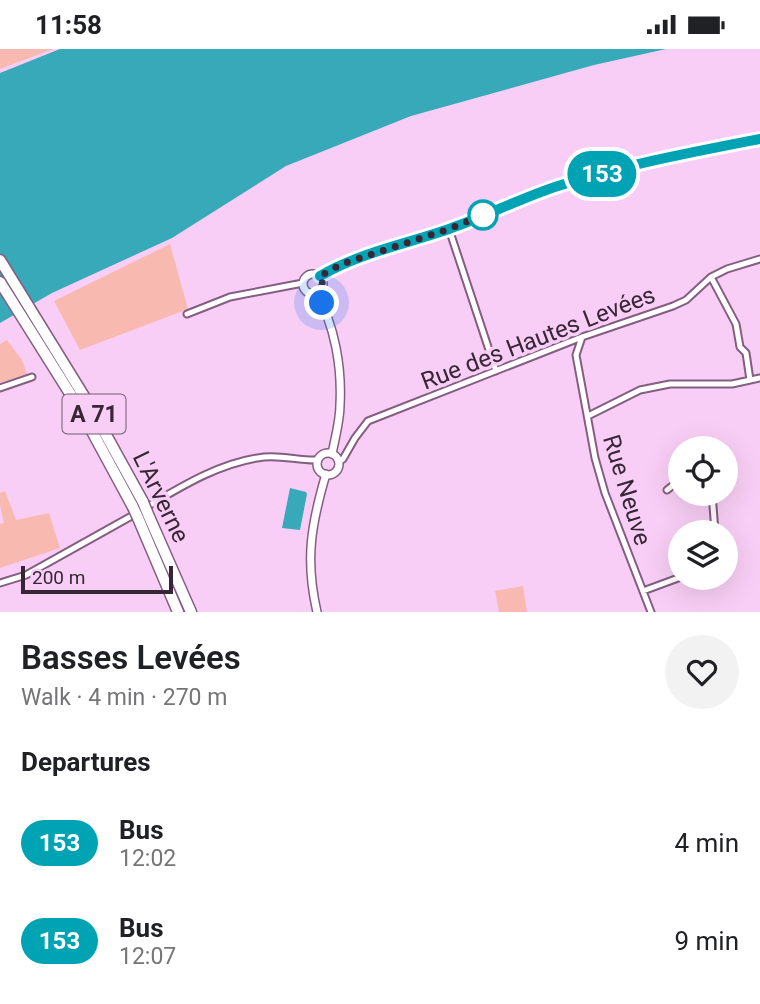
<!DOCTYPE html>
<html lang="en">
<head>
<meta charset="utf-8">
<style>
	body { margin:0; font-family:Roboto,sans-serif; background:#f2f2f2; color:#202124; height:100vh; display:flex; flex-direction:column; font-size:26px; white-space:nowrap }
	* { box-sizing:border-box; margin:0 }
	p { font-size:23px; color:#757577 }
	.icon { flex:none; width:38px; height:38px; fill:none; stroke:currentColor; stroke-width:2; stroke-linecap:round; stroke-linejoin:round }
	.map { position:relative; height:563px; overflow:hidden }
	.side { display:flex; flex-direction:column; background:#fff; flex:1 }
	.side>* { flex:none }
	.badge { padding:0 14px; border-radius:23px; font-size:24px; line-height:46px }
	.tools { position:absolute; left:668px; top:387px; display:grid; gap:14px }
	.tools a { display:grid; place-items:center; width:70px; height:70px; border-radius:50%; background:#fff; box-shadow:0 7px 28px #0002; font-size:35px }
	.scale { position:absolute; left:21px; bottom:18px; width:152px; box-sizing:border-box; padding-left:7px; border:4px solid #372736; border-top:0; font-size:19px; line-height:24px; white-space:nowrap; color:#372736; -webkit-text-stroke:5px #f9cef6; paint-order:stroke }
	.you { position:absolute; width:35px; height:35px; margin:-18px; border:5px solid #fff; border-radius:50%; background:#1a73e8; box-shadow:0 0 0 10px #1a73e833 }
	.map>.badge { position:absolute; translate:-50% -50%; box-shadow:0 0 0 4px #fff }
	h2 { padding:0 21px; font-size:26px; line-height:63px }
	.round { display:grid; place-items:center; flex:none; width:74px; height:74px; border-radius:37px; background:#f2f2f2 }
	.overview { display:flex; align-items:center; justify-content:space-between; height:119px; padding:0 21px }
	h1 { font-size:33px; font-weight:600; line-height:52px }
	ul { padding:0; list-style:none }
	li { display:flex; align-items:center; gap:21px; height:98px; padding:0 21px }
	li div { flex:1 }
	li b { display:block; font-size:26px }
	li em { font-style:normal }
	li .badge { min-width:77px; font-weight:700; text-align:center }
	.status { display:flex; justify-content:space-between; align-items:center; height:49px; padding:0 35px; background:#fff; direction:ltr }
	.status svg { height:19px; fill:currentColor }
	.map>svg:first-child { display:block }
	.green { fill:#f8b9b0 }
	.water { fill:#38a9b8 }
	.lines { fill:none; stroke-linecap:round; stroke-linejoin:round }
	.minor-casing { stroke:#835e81; stroke-width:9 }
	.secondary-casing { stroke:#835e81; stroke-width:10 }
	.motorway-casing { stroke:#835e81; stroke-width:13 }
	.minor { stroke:#fff; stroke-width:5 }
	.secondary { stroke:#fff; stroke-width:7 }
	.motorway { stroke:#fff; stroke-width:10 }
	.motorway-bridge-casing { stroke:#835e81; stroke-width:13; stroke-linecap:butt }
	.motorway-bridge { stroke:#fff; stroke-width:10 }
	.line-casing { stroke:#fff; stroke-width:16 }
	.line { stroke:#00a3b4; stroke-width:10 }
	.walk { stroke:#372736; stroke-width:7; stroke-dasharray:0 12.6 }
	.stop-dot { fill:#fff; stroke:#00a3b4; stroke-width:3.5 }
	.labels { text-anchor:middle; stroke-width:7; stroke-linejoin:round; paint-order:stroke }
	.shield { fill:#f9cef6; stroke:#715970; stroke-width:2 }
	.shield-label { font-size:23px; font-weight:bold; fill:#372736 }
	.street-label { font-size:24px; fill:#372736; stroke:#f9cef6 }
</style>
</head>
<body>
<div class="status"><b>11:58</b><svg viewBox="0 0 49 12"><path d="M0 12V9h3v3zM5 12V6h3v6zM10 12V3h3v9zM15 12V0h3v12zM26 1h20v11H26zM47 4h2v5h-2z"/></svg></div>
<div class="map">
<svg width="760" height="563" viewBox="0 0 760 563">
	<rect width="100%" height="100%" fill="#f9cef6"/>
	<!-- green -->
	<path class="green" d="M 0,0 L 53,0 L 0,20 Z
		M 170,195 L 188,260 L 80,301 L 54,252 Z
		M 7,291 L 22,311 L 27,325 L 0,334 L 0,295 Z
		M 5,442 L 16,471 L 49,464 L 60,499 L 0,519 L 0,475 L 4,474 L 0,456 L 0,444 Z
		M 523,537 L 527,563 L 499,563 L 495,542 Z"/>
	<!-- water -->
	<path class="water" d="M 60,0 L 666,0 L 594,16 L 411,67 L 286,117 L 172,189 L 52,244 L 0,274 L 0,24 Z
		M 290,439 L 306,443 L 307,445 L 300,481 L 282,479 Z"/>
	<g class="lines">
		<defs>
			<path id="minor" d="M 449,180 L 496,322
				M 711,228 L 736,275 L 740,298 L 746,304 L 750,331
				M 187,265 L 230,248 L 303,234
				M 582,288 L 576,306 L 595,409 L 605,444 L 651,563
				M 0,339 L 32,328
				M 588,367 L 640,341 L 670,335 L 732,335 L 760,329
				M 339,413 L 343,410 L 355,389 L 368,372 L 582,288 L 673,257 L 686,251 L 711,228 L 727,220 L 760,210
				M 667,441 L 681,430
				M 712,444 L 715,483
				M 145,459 C 182,437 221,413 264,408 C 283,406 300,412 318,411
				M 0,534 L 26,526 L 137,464
				M 643,542 L 681,528"/>
			<path id="secondary" d="M303 235a10 10 0 1 1 20 0a10 10 0 1 1-20 0Z
				M 320,227 L 342,215 L 449,180 L 558,137 L 640,116 L 760,90
				M 316,244 C 335,276 342,319 340,356 C 340,372 335,389 332,405
				M317 415a11 11 0 1 1 22 0a11 11 0 1 1-22 0Z
				M 317,563 C 305,511 311,476 326,425"/>
			<path id="motorway" d="M 0,211 L 90,357 L 143,453
				M 0,233 L 81,362 L 133,458
				M 147,463 L 191,563
				M 138,469 L 178,563"/>
		</defs>
		<!-- minor casing -->
		<use href="#minor" class="minor-casing"/>
		<!-- secondary casing -->
		<use href="#secondary" class="secondary-casing"/>
		<!-- motorway casing -->
		<use href="#motorway" class="motorway-casing"/>
		<!-- minor -->
		<use href="#minor" class="minor"/>
		<!-- secondary -->
		<use href="#secondary" class="secondary"/>
		<!-- motorway -->
		<use href="#motorway" class="motorway"/>
		<defs>
			<path id="motorway-bridge" d="M 143,453 L 147,463
				M 133,458 L 138,469"/>
		</defs>
		<!-- motorway-bridge casing -->
		<use href="#motorway-bridge" class="motorway-bridge-casing"/>
		<!-- motorway-bridge -->
		<use href="#motorway-bridge" class="motorway-bridge"/>
	</g>
	<g class="lines">
		<defs>
			<path id="line" d="M 320,227 C 359,204 406,195 449,180 C 486,167 521,149 558,137 C 624,116 693,103 760,90"/>
		</defs>
		<!-- line casing -->
		<use href="#line" class="line-casing"/>
		<!-- line -->
		<use href="#line" class="line"/>
		<!-- walk -->
		<path class="walk" d="M 322,254 L 316,244 L 321,241 L 323,236 L 320,227 L 342,215 L 449,180 L 483,166"/>
	</g>
	<!-- markers -->
	<circle class="stop-dot" cx="483" cy="166" r="14"/>
	<g class="labels">
		<!-- shield labels -->
		<rect class="shield" x="62.5" y="345.5" width="63" height="39" rx="5"/>
		<g class="shield-label">
			<text x="94" y="373">A 71</text>
		</g>
		<!-- street labels -->
		<g class="street-label">
			<text transform="translate(538 289) rotate(-21)" y="8">Rue des Hautes Levées</text>
			<text transform="translate(627 441) rotate(73)" y="8">Rue Neuve</text>
			<text transform="translate(161 448) rotate(64)" y="8">L'Arverne</text>
		</g>
	</g>
</svg>
<div class="tools">
<a><svg class="icon" aria-label="locate" viewBox="0 0 24 24"><circle cx="12" cy="12" r="6"/><path d="M12 2v4M12 18v4M2 12h4M18 12h4"/></svg></a>
<a><svg class="icon" aria-label="layers" viewBox="0 0 24 24"><path d="M12 4l9 5-9 5-9-5zM3 14l9 5 9-5"/></svg></a>
</div>
<div class="scale">200 m</div>
<div class="you" style="left:322px;top:254px"></div>
<b class="badge" style="left:602px;top:125px;background:#00a3b4;color:#fff">153</b>
</div>
<section class="side">
<div class="overview"><div><h1>Basses Levées</h1><p>Walk · 4 min · 270 m</p></div><a class="round"><svg class="icon" aria-label="heart" viewBox="0 0 24 24"><path d="M12 20l-8-8c-3-5 5-10 8-4 3-6 11-1 8 4z"/></svg></a></div>
<h2>Departures</h2>
<ul>
<li><span class="badge" style="background:#00a3b4;color:#fff">153</span><div><b>Bus</b><p>12:02</p></div><em>4 min</em></li>
<li><span class="badge" style="background:#00a3b4;color:#fff">153</span><div><b>Bus</b><p>12:07</p></div><em>9 min</em></li>
</ul>
</section>
</body>
</html>
